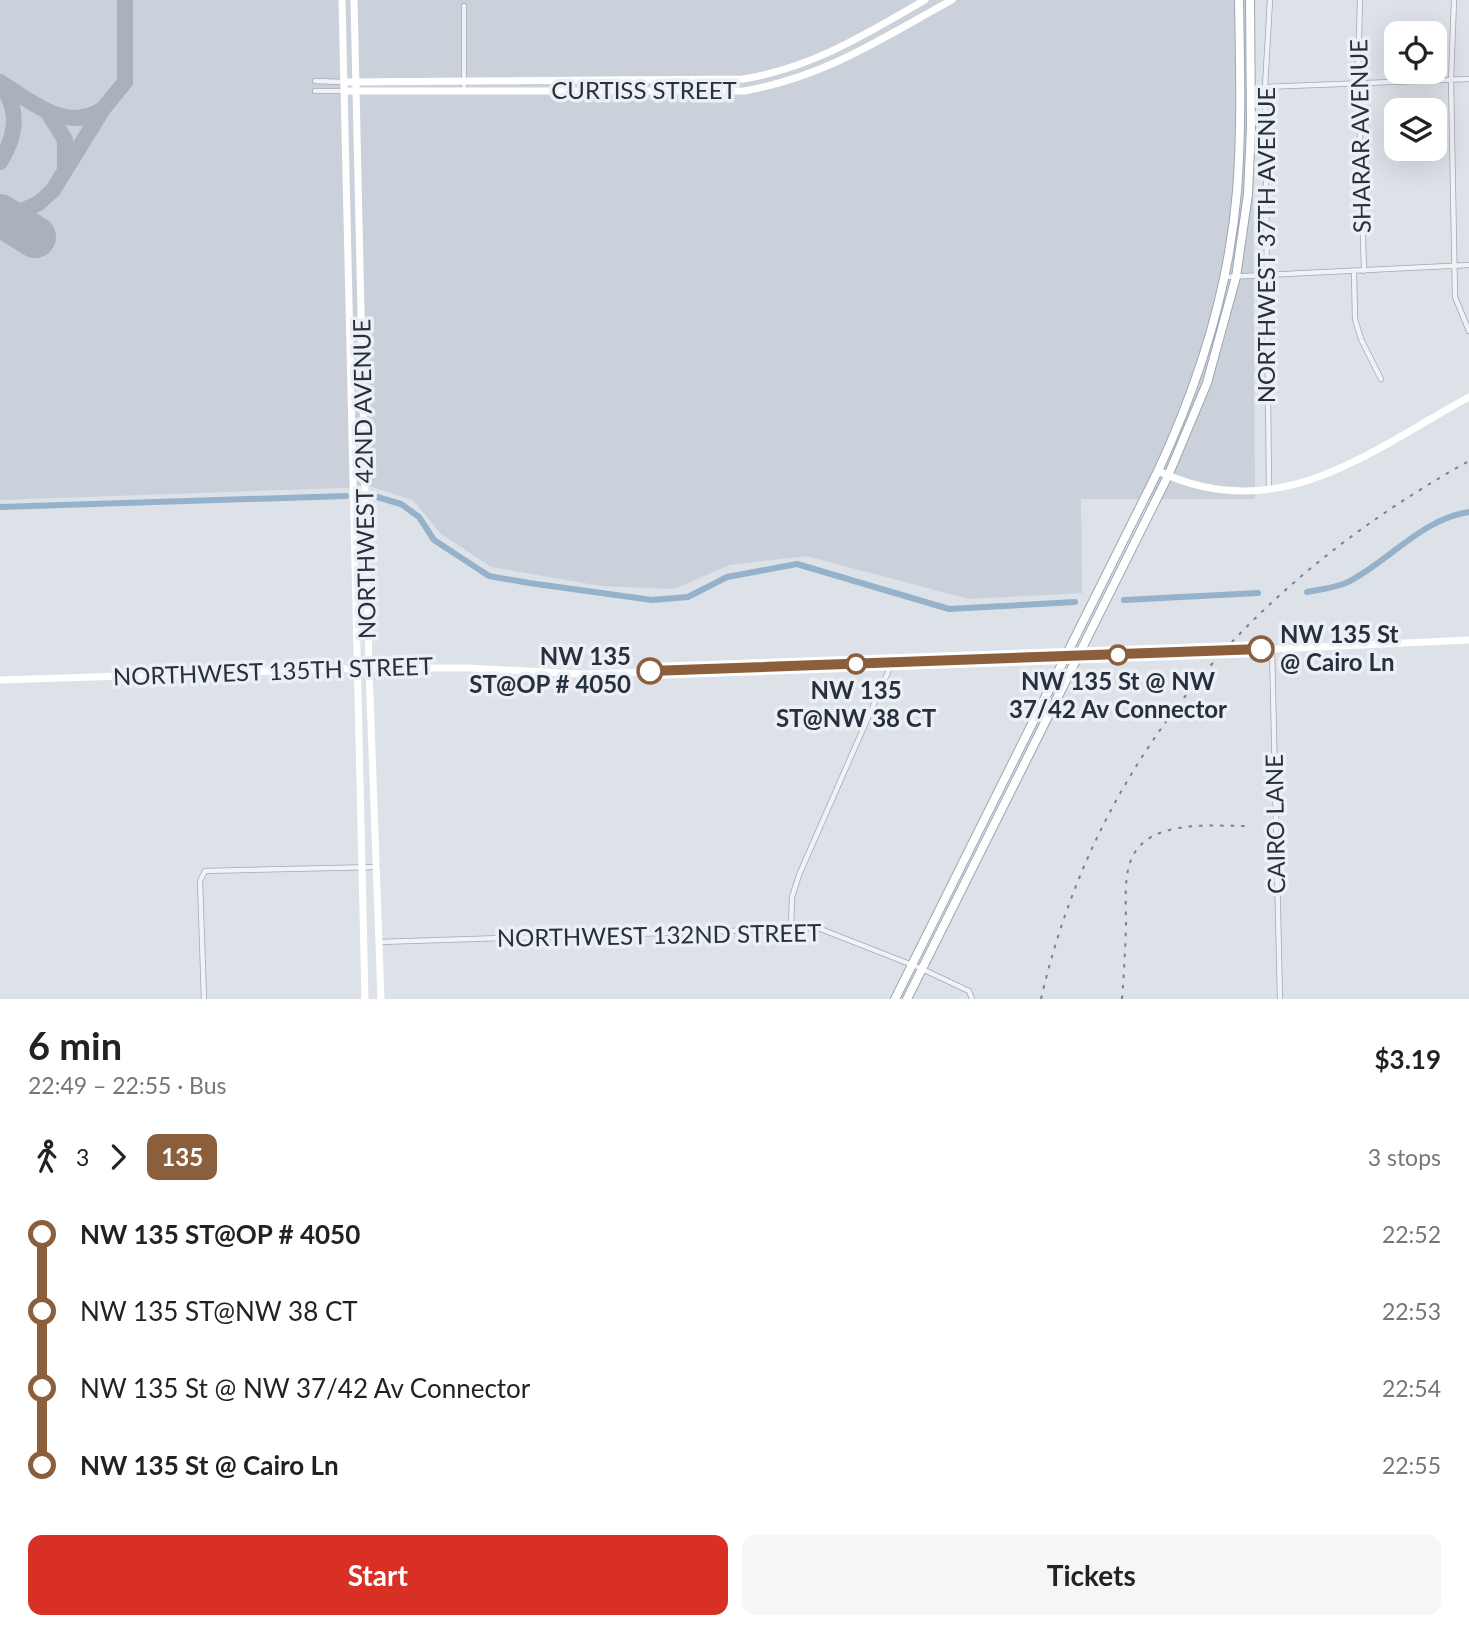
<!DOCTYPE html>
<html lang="en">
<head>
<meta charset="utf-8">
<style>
	body { margin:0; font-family:Lato,sans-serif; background:#f6f6f6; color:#222; height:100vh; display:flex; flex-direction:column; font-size:26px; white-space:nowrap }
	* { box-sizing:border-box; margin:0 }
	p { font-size:23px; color:#767676 }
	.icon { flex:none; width:38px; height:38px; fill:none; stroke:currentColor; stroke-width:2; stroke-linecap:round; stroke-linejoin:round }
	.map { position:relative; height:999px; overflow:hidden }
	.drawer { display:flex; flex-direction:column; background:#fff; flex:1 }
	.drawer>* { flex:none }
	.badge { padding:0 14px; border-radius:10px; font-size:24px; line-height:46px }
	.tools { position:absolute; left:1384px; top:21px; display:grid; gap:14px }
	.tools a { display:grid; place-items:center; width:63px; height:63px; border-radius:14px; background:#fff; box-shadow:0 7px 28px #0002; font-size:35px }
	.map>.badge { position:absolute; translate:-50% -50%; box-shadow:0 0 0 4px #fff }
	.legs { display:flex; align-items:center; gap:10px; height:77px; padding:0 28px; font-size:23px }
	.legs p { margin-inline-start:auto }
	.summary { display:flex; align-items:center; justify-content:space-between; height:119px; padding:0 28px }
	h1 { font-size:38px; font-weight:700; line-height:52px }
	.cta { display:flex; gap:14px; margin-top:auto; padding:14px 28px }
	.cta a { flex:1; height:80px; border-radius:14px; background:#d93025; color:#fff; font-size:28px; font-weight:700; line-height:80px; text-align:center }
	.cta a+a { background:#f6f6f6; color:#222 }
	ul { padding:0 28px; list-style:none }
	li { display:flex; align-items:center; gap:24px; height:77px; font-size:26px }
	li i { display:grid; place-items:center; width:10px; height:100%; margin:0 9px; background:currentColor }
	li i::after { content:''; width:18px; height:18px; margin:-9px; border:5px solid; border-radius:50%; background:#fff }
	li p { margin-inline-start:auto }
	li:first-child i { background:linear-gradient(#0000 50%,currentColor 0) }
	li:last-child i { background:linear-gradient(currentColor 50%,#0000 0) }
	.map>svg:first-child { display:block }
	.built { fill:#cbd1da }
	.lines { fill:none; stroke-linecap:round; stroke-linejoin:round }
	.canal { stroke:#96b1ca; stroke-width:6 }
	.taxiway { stroke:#aab1bd; stroke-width:16 }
	.runway { stroke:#aab1bd; stroke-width:42 }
	.street-casing { stroke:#a2a8b2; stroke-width:6 }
	.primary-casing { stroke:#9ca6b4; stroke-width:10 }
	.street { stroke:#f0f2f6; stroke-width:4.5 }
	.secondary { stroke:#fff; stroke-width:7 }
	.primary { stroke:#fff; stroke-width:8 }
	.rail { stroke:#768192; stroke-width:2; stroke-dasharray:3.5 7; stroke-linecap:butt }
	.line-1-casing { stroke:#fff; stroke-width:16 }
	.line-1 { stroke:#8b5e3c; stroke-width:10 }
	.stop-1-dot { fill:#fff; stroke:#8b5e3c; stroke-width:3.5 }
	.labels { text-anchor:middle; stroke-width:7; stroke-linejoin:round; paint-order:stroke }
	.street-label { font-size:24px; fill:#26303f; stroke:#ecf0f5 }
	.stop-label { font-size:24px; font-weight:bold; fill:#26303f; stroke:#ecf0f5 }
</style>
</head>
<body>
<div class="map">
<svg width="1469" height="999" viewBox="0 0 1469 999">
	<rect width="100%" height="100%" fill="#dde1e8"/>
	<!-- built -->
	<path class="built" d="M 0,0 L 1252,0 L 1255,499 L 1081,499 L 1082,593 L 969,599 L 806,556 L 730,565 L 674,589 L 601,586 L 491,567 L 440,533 L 413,500 L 372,487 L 0,500 Z"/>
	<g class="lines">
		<!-- canal -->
		<path class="canal" d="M 377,497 L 401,504 L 419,517 L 434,540 L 489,576 L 529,583 L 652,600 L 688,597 L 727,577 L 797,564 L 949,609 L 1075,602
			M 0,507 L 346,496
			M 1307,592 C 1320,589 1338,588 1350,581 C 1390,560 1422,519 1469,512
			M 1124,600 L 1258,593"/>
		<!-- taxiway -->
		<path class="taxiway" d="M 0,82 C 31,101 66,134 103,109
			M 0,84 C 21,110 16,136 0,162
			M 49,114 L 65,140 L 65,167
			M 6,218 L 39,203 L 53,190 L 103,109 L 125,82 L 125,0"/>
		<!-- runway -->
		<path class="runway" d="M 0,215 L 35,237"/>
		<defs>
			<path id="street" d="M 1360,0 L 1358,71 L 1364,271
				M 1454,0 L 1451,80 L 1455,297 L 1469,331
				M 315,81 L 344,82
				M 1265,87 L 1469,79
				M 315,91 L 345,91
				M 464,91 L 464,6
				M 1354,272 L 1355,319 L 1361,339 L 1381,379
				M 1225,277 L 1469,265
				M 1269,490 L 1265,87 L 1270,0
				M 1272,648 L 1280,999
				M 791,929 L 792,897 L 799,875 L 892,663
				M 379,942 L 818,928 L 920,968 L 969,991 L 972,999
				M 204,999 L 200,881 L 205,871 L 377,867"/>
			<path id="primary" d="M 895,999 L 1158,471 C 1199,383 1229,289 1237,191 C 1242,128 1240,64 1239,0
				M 907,999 L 1168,476 L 1207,383 L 1236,277 L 1248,194 L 1251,128 L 1250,0"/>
		</defs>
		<!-- street casing -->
		<use href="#street" class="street-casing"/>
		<!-- primary casing -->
		<use href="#primary" class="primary-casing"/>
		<!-- street -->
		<use href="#street" class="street"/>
		<!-- secondary -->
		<path class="secondary" d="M 342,0 L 365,999
			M 354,0 L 369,668 L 381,999
			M 345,82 L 743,79 C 812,68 866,34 925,0
			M 345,91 L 744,91 C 827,76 880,39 952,0
			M 1158,471 C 1279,528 1368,452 1469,397
			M 0,680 L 369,668 L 468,668 L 582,674 L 1077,658 L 1469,640"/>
		<!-- primary -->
		<use href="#primary" class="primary"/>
		<!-- rail -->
		<path class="rail" d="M 1041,999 C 1097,755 1255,580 1469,461
			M 1122,999 C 1124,975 1125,952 1126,928 C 1126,880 1118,838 1179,828 C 1200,824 1223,826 1245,826"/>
	</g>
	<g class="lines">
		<defs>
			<path id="line-1" d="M 650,671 L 1261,649"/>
		</defs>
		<!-- line-1 casing -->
		<use href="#line-1" class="line-1-casing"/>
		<!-- line-1 -->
		<use href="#line-1" class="line-1"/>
	</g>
	<!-- markers -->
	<g class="stop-1-dot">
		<circle cx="1261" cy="649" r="12"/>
		<circle cx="1118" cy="655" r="9"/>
		<circle cx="856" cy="664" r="9"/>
		<circle cx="650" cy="671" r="12"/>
	</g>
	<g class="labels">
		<!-- street labels -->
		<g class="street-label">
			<text x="644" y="99">CURTISS STREET</text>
			<text transform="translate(1361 136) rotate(-91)" y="8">SHARAR AVENUE</text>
			<text transform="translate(1267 245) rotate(-90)" y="8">NORTHWEST 37TH AVENUE</text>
			<text transform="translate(365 479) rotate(-91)" y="8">NORTHWEST 42ND AVENUE</text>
			<text transform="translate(273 672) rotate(-2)" y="8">NORTHWEST 135TH STREET</text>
			<text transform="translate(1276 824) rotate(-91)" y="8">CAIRO LANE</text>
			<text transform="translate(659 936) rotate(-1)" y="8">NORTHWEST 132ND STREET</text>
		</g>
		<!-- stop labels -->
		<g class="stop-label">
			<text x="1280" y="643" text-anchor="start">NW 135 St<tspan x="1280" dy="28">@ Cairo Ln</tspan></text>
			<text x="631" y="665" text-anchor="end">NW 135<tspan x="631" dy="28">ST@OP # 4050</tspan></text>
			<text x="1118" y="690">NW 135 St @ NW<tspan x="1118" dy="28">37/42 Av Connector</tspan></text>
			<text x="856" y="699">NW 135<tspan x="856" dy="28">ST@NW 38 CT</tspan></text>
		</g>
	</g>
</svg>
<div class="tools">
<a><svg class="icon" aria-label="locate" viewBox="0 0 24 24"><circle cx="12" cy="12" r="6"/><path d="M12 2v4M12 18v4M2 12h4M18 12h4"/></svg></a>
<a><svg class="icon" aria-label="layers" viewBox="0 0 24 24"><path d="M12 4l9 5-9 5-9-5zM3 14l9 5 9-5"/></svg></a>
</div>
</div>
<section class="drawer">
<div class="summary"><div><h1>6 min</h1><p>22:49 – 22:55 · Bus</p></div><b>$3.19</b></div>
<div class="legs"><svg class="icon" aria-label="walk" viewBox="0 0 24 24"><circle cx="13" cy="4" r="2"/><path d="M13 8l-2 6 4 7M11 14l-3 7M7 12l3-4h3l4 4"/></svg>3<svg class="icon" aria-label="forward" viewBox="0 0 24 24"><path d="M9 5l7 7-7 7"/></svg><b class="badge" style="background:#8b5e3c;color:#fff">135</b><p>3 stops</p></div>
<ul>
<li><i style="color:#8b5e3c"></i><b>NW 135 ST@OP # 4050</b><p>22:52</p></li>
<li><i style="color:#8b5e3c"></i><span>NW 135 ST@NW 38 CT</span><p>22:53</p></li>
<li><i style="color:#8b5e3c"></i><span>NW 135 St @ NW 37/42 Av Connector</span><p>22:54</p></li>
<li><i style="color:#8b5e3c"></i><b>NW 135 St @ Cairo Ln</b><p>22:55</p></li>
</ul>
<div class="cta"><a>Start</a><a>Tickets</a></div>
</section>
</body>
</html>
